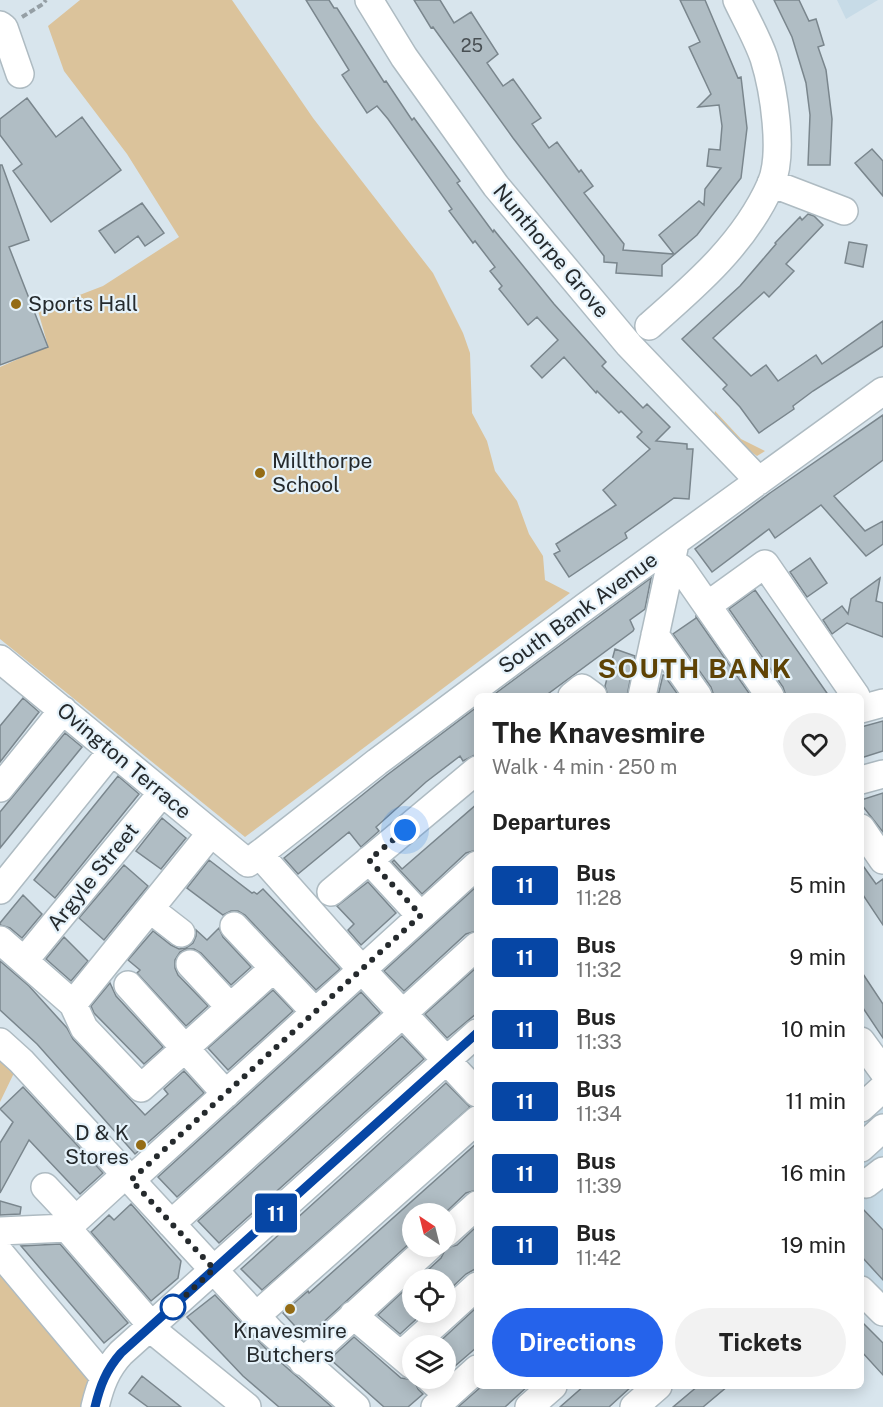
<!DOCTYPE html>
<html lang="en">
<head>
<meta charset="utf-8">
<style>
	body { margin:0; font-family:"Public Sans",sans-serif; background:#f2f2f2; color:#222; height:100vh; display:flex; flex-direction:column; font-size:22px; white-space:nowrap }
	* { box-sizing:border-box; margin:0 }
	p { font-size:20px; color:#767676 }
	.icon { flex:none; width:33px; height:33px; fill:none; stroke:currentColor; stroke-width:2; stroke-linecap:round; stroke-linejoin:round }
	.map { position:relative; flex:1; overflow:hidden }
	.panel { position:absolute; left:474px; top:693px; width:390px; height:696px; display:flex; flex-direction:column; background:#fff; border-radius:9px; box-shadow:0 3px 15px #0003 }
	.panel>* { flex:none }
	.badge { padding:0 12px; border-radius:4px; font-size:21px; line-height:39px }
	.needle { width:39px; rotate:325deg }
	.controls { position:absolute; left:402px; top:1203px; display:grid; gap:12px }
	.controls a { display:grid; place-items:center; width:54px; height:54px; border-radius:50%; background:#fff; box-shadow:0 3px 15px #0003; font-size:30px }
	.you { position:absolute; width:30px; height:30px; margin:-15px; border:4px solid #fff; border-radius:50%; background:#1a73e8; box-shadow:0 0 0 9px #1a73e833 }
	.map>.badge { position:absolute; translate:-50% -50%; box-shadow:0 0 0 3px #fff }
	h2 { padding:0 18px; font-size:22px; line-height:54px }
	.round { display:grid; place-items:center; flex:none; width:63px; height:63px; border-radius:32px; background:#f2f2f2 }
	.headline { display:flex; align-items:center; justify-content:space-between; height:102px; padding:0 18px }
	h1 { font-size:28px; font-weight:700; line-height:45px }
	.primary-button { display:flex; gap:12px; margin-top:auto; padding:12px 18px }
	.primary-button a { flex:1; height:69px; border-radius:36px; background:#2563eb; color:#fff; font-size:24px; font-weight:700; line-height:69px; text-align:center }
	.primary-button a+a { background:#f2f2f2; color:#222 }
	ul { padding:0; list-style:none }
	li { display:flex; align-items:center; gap:18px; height:72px; padding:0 18px }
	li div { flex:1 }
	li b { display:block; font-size:22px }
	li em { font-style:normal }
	li .badge { min-width:66px; font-weight:700; text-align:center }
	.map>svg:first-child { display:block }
	.built { fill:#c7dbe7 }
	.green { fill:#dbc39b }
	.building { fill:#b0bdc4; stroke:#7a868d; stroke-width:1.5 }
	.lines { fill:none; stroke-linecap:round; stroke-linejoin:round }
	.minor-casing { stroke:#aebbc2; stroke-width:30 }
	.path { stroke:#959fa5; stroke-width:4; stroke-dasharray:6 3; stroke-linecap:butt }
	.minor { stroke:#fff; stroke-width:27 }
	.line-casing { stroke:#fff; stroke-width:14 }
	.line { stroke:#0646a5; stroke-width:9 }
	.walk { stroke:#252a2d; stroke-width:6; stroke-dasharray:0 10.8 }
	.poi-dot { fill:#946c15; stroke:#e5f2fa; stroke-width:2 }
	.stop-dot { fill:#fff; stroke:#0646a5; stroke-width:3 }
	.labels { text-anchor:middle; stroke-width:4.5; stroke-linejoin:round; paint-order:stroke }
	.number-label { font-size:18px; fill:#484f53 }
	.street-label { font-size:21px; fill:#252a2d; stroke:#e5f2fa }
	.poi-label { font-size:21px; fill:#252a2d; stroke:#e5f2fa; text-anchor:start }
	.district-label { font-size:27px; font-weight:bold; letter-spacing:1.5px; fill:#5e4305; stroke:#e5f2fa }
</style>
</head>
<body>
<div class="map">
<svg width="883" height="1407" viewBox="0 0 883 1407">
	<rect width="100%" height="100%" fill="#d8e5ed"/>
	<!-- built -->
	<path class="built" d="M 837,0 L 878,0 L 846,19 Z
		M 883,1099 L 883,1295 L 861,1272 L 861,1120 Z"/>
	<!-- green -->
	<path class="green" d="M 80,0 L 232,0 L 313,118 L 433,273 L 463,333 L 470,353 L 472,413 L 487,441 L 495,471 L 517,501 L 529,534 L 543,556 L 545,580 L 570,593 L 245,837 L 0,639 L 0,367 L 48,346 L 38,311 L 103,286 L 179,237 L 127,154 L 64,71 L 48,26 Z
		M 715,411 L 741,439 L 765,451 L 757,456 L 744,447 L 714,416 Z
		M 0,1060 L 14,1073 L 0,1102 Z
		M 0,1275 L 89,1381 L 83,1407 L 0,1407 Z"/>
	<!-- building -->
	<path class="building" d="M 306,0 L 329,0 L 334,8 L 337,8 L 384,82 L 386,81 L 412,120 L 414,118 L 460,181 L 457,183 L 493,232 L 494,230 L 554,304 L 606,362 L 602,366 L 643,408 L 647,404 L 670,427 L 656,441 L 687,444 L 687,449 L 693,449 L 689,499 L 674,498 L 625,533 L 627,538 L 569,577 L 554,554 L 560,551 L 556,544 L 616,505 L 603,490 L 650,449 L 637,437 L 642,432 L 621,411 L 619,413 L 597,391 L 596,393 L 564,357 L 542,378 L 531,366 L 558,340 L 537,317 L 528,325 L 499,289 L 502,286 L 490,271 L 495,267 L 475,241 L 473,243 L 449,211 L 452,209 L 388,119 L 377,106 L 367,113 L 342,75 L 349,70 Z
		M 414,0 L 440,0 L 454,23 L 471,12 L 498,54 L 487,63 L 503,86 L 513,79 L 541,118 L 532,124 L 549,148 L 557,142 L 579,172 L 581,170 L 593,186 L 584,193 L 624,244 L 623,250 L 674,254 L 659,235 L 699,201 L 704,205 L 705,189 L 721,168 L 707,166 L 709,149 L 720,150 L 722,126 L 719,105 L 698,107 L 711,94 L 689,47 L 700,42 L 680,0 L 705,0 L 738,78 L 741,77 L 747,128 L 741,178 L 697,235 L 662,265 L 662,276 L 616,273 L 617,263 L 604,262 L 604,256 L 513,138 L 433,27 L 431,28 Z
		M 774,0 L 799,0 L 809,21 L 816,19 L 824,45 L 818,47 L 826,70 L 832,119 L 830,165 L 808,165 L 810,115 L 806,83 L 792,37 Z
		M 27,98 L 56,137 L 82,117 L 121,170 L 51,222 L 13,171 L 22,164 L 0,135 L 0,119 Z
		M 872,149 L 883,161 L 883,196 L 855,163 Z
		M 0,165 L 2,165 L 29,240 L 9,247 L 48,347 L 0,365 Z
		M 142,203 L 164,233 L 145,246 L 138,236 L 115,253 L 99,231 Z
		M 808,214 L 814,216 L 823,225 L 786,264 L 794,271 L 769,297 L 764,292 L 713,338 L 751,376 L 766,365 L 778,381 L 816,355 L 822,364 L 883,321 L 883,346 L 813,391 L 793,406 L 794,409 L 759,433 L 740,407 L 723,389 L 727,385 L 682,339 L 740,286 L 776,244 L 775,243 L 800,217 L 802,220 Z
		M 849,242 L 867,245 L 863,267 L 845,263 Z
		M 883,415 L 883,460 L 834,496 L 865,531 L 883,521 L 883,544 L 866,556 L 821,505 L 775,538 L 769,529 L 712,572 L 695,549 L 770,493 Z
		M 810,558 L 827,583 L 807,597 L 790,572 Z
		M 651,578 L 645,609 L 630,620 L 634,629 L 633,631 L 545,696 L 492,696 Z
		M 880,578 L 876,601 L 883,603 L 883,637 L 847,623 L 832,634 L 823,620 L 842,606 L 848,614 L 851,599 Z
		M 755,590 L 829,696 L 786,696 L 783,687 L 729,609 Z
		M 696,618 L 696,617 L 751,696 L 714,696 L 711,687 L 673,634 Z
		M 615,649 L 635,656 L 627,696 L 608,696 L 605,686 Z
		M 663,675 L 664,675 L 679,696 L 658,696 Z
		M 23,698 L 39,712 L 0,762 L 0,726 Z
		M 477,707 L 477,754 L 463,761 L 460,756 L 426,782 L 376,827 L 379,831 L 361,847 L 349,832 L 298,874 L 284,858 L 387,775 Z
		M 883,721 L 883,751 L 861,758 L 861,727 Z
		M 65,733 L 82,747 L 0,848 L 0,812 Z
		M 118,776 L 139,794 L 55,898 L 34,880 Z
		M 883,793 L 883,832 L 861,804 L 861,800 Z
		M 477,804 L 477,850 L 466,853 L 422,894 L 392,862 L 394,860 L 402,869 Z
		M 162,818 L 186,838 L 161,869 L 136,851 Z
		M 209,860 L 252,893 L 254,892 L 257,894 L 263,889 L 340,969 L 316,990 L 245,915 L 238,911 L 231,911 L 223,915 L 187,888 Z
		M 861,863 L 876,884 L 883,879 L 883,925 L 861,892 Z
		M 124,865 L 148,886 L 104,940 L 79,918 Z
		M 368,882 L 396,913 L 361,945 L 348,930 L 354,924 L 337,906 Z
		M 477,886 L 477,931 L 466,934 L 404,991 L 384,971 Z
		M 23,895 L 42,914 L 22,938 L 10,928 L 0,925 L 0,923 Z
		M 219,928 L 223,937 L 251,967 L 231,985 L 201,953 L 194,949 L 186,949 L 180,952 L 175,960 L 175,968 L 178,975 L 208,1006 L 186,1026 L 137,973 L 140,970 L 128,960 L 153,931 L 171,945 L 179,949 L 186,948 L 193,943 L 196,936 L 196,930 L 207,940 Z
		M 64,937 L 88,961 L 71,981 L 46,959 Z
		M 0,961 L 29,986 L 67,1028 L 73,1039 L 145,1115 L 168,1094 L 164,1089 L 184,1071 L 204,1093 L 135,1154 L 37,1044 L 0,1010 Z
		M 477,967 L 477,1013 L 447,1038 L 425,1014 Z
		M 861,971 L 883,1004 L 883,1038 L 861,1005 Z
		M 110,983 L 116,996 L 163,1047 L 144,1064 L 94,1013 L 91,1006 Z
		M 273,990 L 293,1011 L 228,1070 L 208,1048 Z
		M 361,992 L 380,1013 L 177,1197 L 158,1177 Z
		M 402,1036 L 424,1059 L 219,1243 L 198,1221 Z
		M 446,1083 L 470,1107 L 262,1290 L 241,1269 Z
		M 23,1087 L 103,1173 L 80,1194 L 29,1140 L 0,1193 L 0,1143 L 13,1122 L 0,1109 Z
		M 477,1143 L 477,1190 L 466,1193 L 444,1214 L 412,1214 L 412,1241 L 306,1338 L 283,1313 L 308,1291 L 309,1293 Z
		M 0,1201 L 21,1207 L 20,1214 L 0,1215 Z
		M 131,1204 L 181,1261 L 178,1278 L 151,1301 L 91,1232 L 109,1215 L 114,1220 Z
		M 861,1207 L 883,1230 L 883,1280 L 861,1256 Z
		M 477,1226 L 477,1268 L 466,1274 L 446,1293 L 446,1280 L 417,1280 L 441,1258 L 446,1248 L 457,1245 Z
		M 60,1244 L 128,1323 L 104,1343 L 21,1246 Z
		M 412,1283 L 412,1312 L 424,1312 L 400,1334 L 378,1315 Z
		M 215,1295 L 270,1353 L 332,1407 L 279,1407 L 243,1376 L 187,1317 Z
		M 477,1307 L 477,1347 L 447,1373 L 446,1372 L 446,1346 L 435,1346 Z
		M 861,1321 L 883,1343 L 883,1375 L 861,1351 Z
		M 354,1337 L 401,1378 L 414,1380 L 418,1389 L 423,1394 L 408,1407 L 384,1407 L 330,1359 Z
		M 142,1376 L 181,1407 L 148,1407 L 129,1393 Z
		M 482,1386 L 528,1386 L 505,1407 L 458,1407 Z
		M 584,1386 L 632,1386 L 609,1407 L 560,1407 Z
		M 698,1386 L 728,1386 L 703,1407 L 673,1407 Z"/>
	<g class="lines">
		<defs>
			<path id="minor" d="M 369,0 L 404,57 L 496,186 L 629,345 L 759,481
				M 0,25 L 4,28 L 20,74
				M 771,183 L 844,211
				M 649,326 C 696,285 745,243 771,184 C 784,154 774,90 764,58 C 757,38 746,19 737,0
				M 669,565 L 681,568 L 770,696
				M 708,605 L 765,564 L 856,696
				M 655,635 L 698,696
				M 0,659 L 248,863 L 377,762 L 586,606 L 883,391
				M 572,696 L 582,688 L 593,696
				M 642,696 L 674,548
				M 861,709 L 883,703
				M 861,780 L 883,774
				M 0,788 L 63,710
				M 861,828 L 883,860
				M 259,854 L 362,970 L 477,1093
				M 369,860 L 421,916
				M 0,890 L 112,751
				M 331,892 L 477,770
				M 150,909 L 181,933
				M 234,926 L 315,1012
				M 0,940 L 73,1004 L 84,1028 L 141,1088 L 274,968
				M 24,961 L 162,793
				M 190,964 L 230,1007
				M 128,985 L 226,1094
				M 73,1004 L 211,833
				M 861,1041 L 883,1071
				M 0,1042 L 21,1061 L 271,1332 L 356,1407
				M 861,1108 L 883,1088
				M 861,1148 L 883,1128
				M 131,1180 L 477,865
				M 861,1182 L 866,1184 L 883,1171
				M 45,1187 L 76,1220
				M 171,1224 L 477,946
				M 67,1228 L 152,1326
				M 0,1231 L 67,1228 L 126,1174
				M 446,1233 L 477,1205
				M 0,1253 L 104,1377
				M 861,1290 L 883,1312
				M 353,1315 L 412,1365
				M 256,1316 L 477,1120
				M 150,1328 L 247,1407
				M 401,1355 L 477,1286
				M 303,1362 L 430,1246
				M 429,1378 L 448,1395
				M 95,1407 C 100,1386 106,1369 121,1353 L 477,1033
				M 435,1407 L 477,1369
				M 529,1407 L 553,1386
				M 634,1407 L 658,1386"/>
		</defs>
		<!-- minor casing -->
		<use href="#minor" class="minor-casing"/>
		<!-- path -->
		<path class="path" d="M 22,17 L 43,4 L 46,0"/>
		<!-- minor -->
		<use href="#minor" class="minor"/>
	</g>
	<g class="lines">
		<defs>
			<path id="line" d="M 95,1407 C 100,1386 106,1370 121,1353 L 477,1033"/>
		</defs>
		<!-- line casing -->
		<use href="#line" class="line-casing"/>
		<!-- line -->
		<use href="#line" class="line"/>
		<!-- walk -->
		<path class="walk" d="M 173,1307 L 168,1312 L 214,1269 L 131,1180 L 421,915 L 369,860 L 405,830"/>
	</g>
	<!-- markers -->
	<g class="poi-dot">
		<circle cx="16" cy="304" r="6"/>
		<circle cx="260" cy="473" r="6"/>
		<circle cx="141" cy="1145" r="6"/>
		<circle cx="290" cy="1309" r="6"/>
	</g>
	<circle class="stop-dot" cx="173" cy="1307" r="12"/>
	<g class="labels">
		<!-- number labels -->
		<g class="number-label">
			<text x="472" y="52">25</text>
		</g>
		<!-- street labels -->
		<g class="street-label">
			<text transform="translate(551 251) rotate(50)" y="7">Nunthorpe Grove</text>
			<text transform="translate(578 613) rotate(-36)" y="7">South Bank Avenue</text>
			<text transform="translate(124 761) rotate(40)" y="7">Ovington Terrace</text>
			<text transform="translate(93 877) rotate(-51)" y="7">Argyle Street</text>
		</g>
		<!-- poi labels -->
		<g class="poi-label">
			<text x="28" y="311">Sports Hall</text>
			<text x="272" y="468">Millthorpe<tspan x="272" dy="24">School</tspan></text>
			<text x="129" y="1140" text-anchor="end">D &amp; K<tspan x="129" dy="24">Stores</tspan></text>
			<text x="290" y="1338" text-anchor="middle">Knavesmire<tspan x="290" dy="24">Butchers</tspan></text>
		</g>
		<!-- district labels -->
		<g class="district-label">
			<text x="695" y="678">SOUTH BANK</text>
		</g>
	</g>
</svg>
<div class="controls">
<a><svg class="needle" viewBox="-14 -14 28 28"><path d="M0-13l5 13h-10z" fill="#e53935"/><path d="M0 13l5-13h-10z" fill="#767676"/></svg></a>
<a><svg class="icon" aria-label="locate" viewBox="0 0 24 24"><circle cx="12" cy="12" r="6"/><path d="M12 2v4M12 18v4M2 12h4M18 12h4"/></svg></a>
<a><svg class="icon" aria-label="layers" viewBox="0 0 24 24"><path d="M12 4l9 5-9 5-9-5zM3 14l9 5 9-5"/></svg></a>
</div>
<div class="you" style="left:405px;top:830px"></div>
<b class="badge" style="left:276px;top:1213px;background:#0646a5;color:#fff">11</b>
<section class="panel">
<div class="headline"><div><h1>The Knavesmire</h1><p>Walk · 4 min · 250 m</p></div><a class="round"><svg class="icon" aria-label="heart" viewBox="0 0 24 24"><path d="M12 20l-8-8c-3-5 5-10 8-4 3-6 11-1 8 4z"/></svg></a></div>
<h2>Departures</h2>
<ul>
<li><span class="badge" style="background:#0646a5;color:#fff">11</span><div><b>Bus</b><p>11:28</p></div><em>5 min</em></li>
<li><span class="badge" style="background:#0646a5;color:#fff">11</span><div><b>Bus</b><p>11:32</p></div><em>9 min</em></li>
<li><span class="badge" style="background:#0646a5;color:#fff">11</span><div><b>Bus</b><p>11:33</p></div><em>10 min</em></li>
<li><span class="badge" style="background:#0646a5;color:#fff">11</span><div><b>Bus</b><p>11:34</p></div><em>11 min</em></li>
<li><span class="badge" style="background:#0646a5;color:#fff">11</span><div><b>Bus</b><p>11:39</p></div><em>16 min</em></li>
<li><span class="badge" style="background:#0646a5;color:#fff">11</span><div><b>Bus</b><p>11:42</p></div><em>19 min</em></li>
</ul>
<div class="primary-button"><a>Directions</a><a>Tickets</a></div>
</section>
</div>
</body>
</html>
